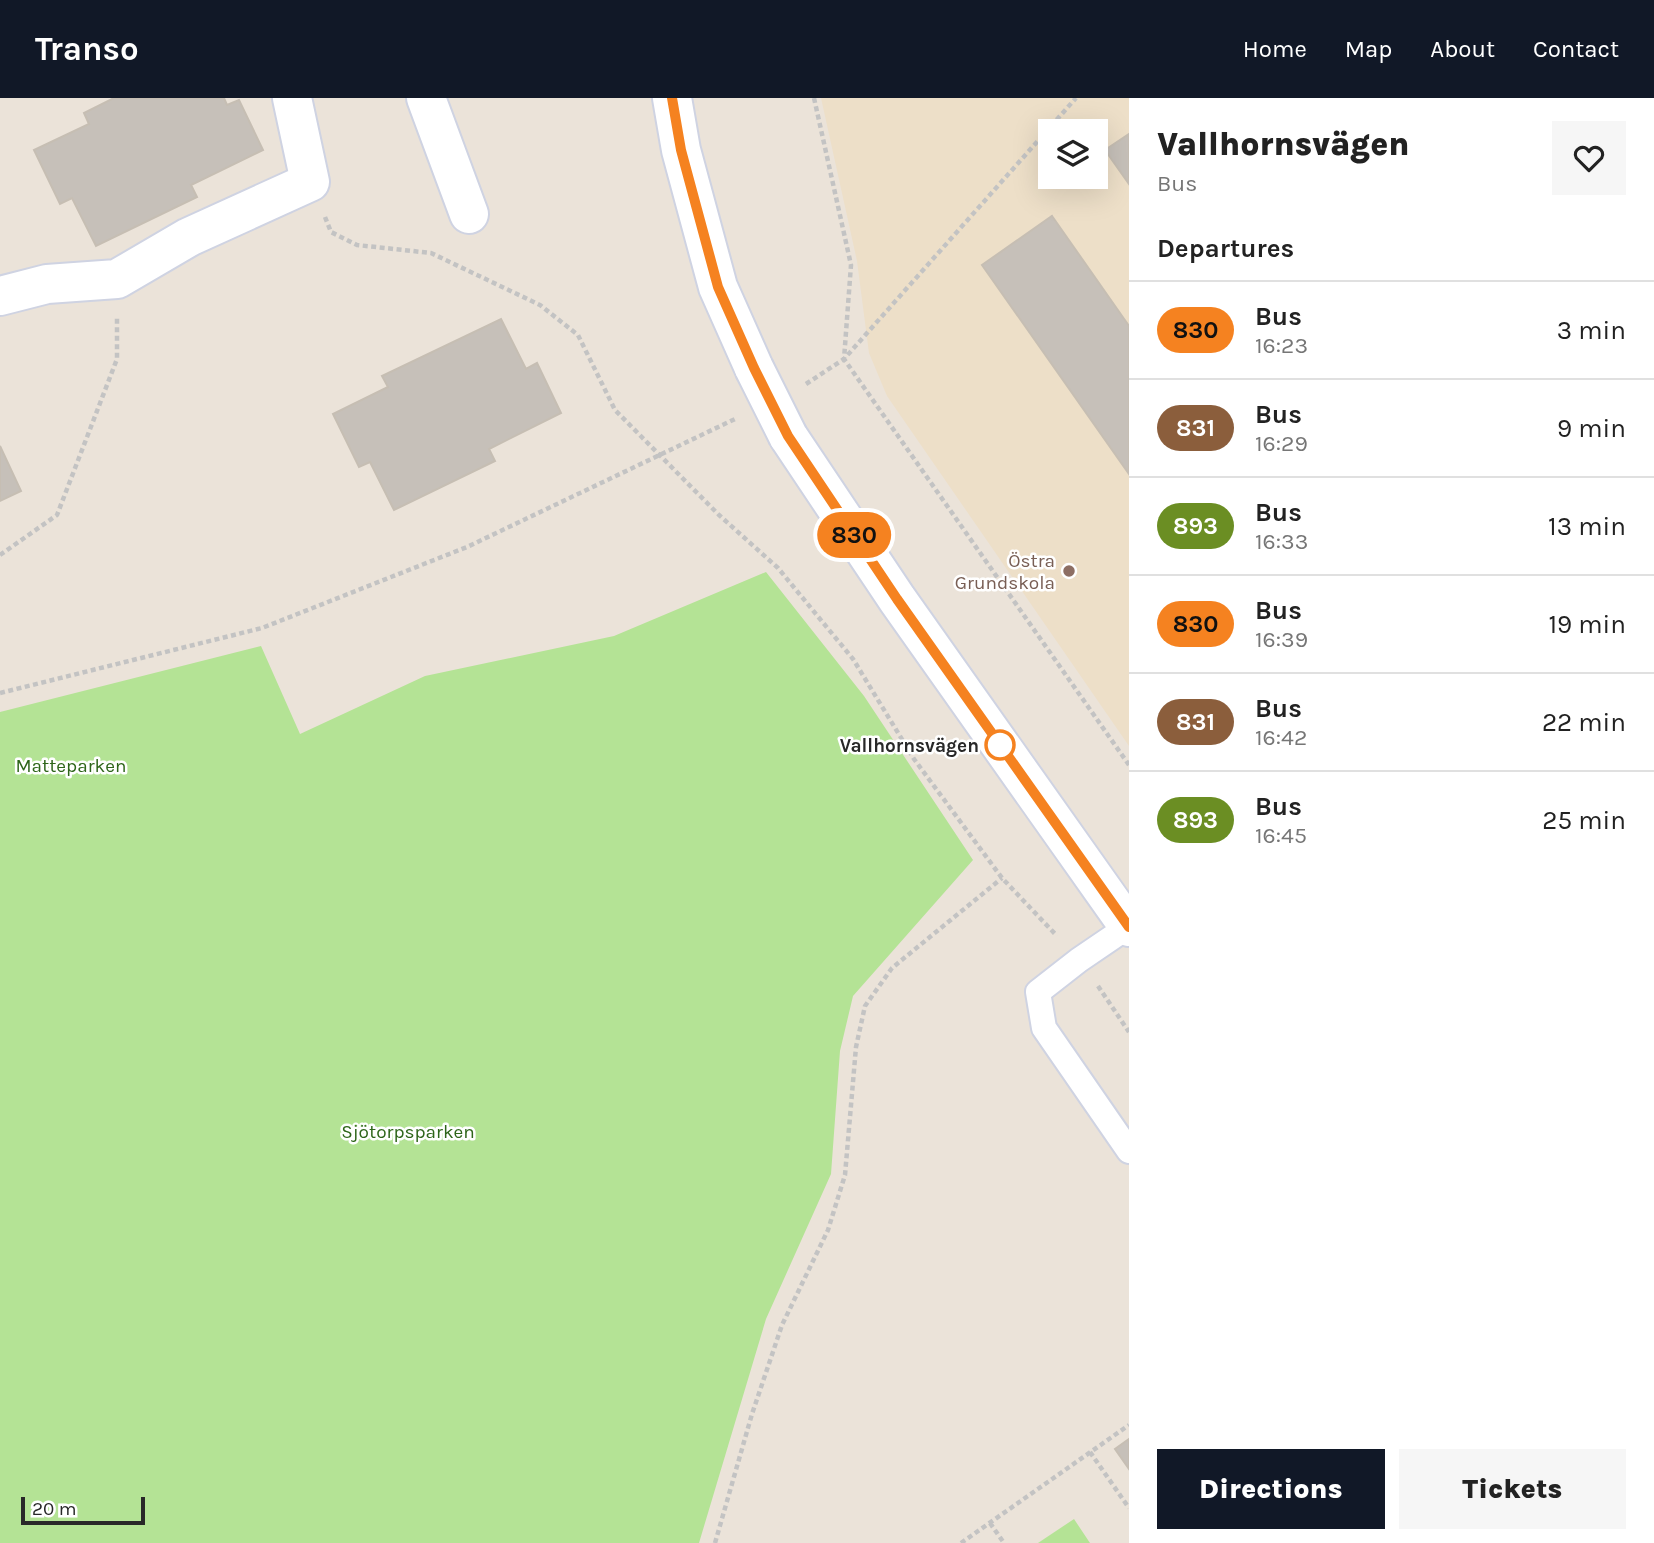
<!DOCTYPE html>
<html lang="en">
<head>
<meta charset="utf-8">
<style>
	body { margin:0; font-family:Karla,sans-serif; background:#f6f6f6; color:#222; height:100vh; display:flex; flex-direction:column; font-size:26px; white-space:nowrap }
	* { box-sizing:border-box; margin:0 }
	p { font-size:23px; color:#767676 }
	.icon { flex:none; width:38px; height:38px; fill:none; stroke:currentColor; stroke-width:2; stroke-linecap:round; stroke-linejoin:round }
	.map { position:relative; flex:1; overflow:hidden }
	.panel { display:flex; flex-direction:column; background:#fff; width:525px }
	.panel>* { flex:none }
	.badge { padding:0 14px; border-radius:23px; font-size:24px; line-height:46px }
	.fabs { position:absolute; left:1038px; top:21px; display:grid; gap:14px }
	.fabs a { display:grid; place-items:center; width:70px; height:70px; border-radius:0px; background:#fff; box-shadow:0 7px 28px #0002; font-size:35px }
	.scale { position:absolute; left:21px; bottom:18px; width:124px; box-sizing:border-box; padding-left:7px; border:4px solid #282828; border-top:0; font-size:19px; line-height:24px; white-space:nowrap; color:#282828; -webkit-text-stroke:5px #fff; paint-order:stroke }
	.map>.badge { position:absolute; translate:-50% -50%; box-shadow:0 0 0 4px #fff }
	h2 { padding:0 28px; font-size:26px; line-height:63px }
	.round { display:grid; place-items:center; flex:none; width:74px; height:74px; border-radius:0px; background:#f6f6f6 }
	.summary { display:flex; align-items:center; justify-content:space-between; height:119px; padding:0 28px }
	h1 { font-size:33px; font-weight:800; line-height:52px }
	.primary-button { display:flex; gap:14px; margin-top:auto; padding:14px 28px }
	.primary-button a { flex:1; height:80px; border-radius:0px; background:#111827; color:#fff; font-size:28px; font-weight:800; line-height:80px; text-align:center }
	.primary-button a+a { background:#f6f6f6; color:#222 }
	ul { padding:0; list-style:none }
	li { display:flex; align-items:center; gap:21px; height:98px; padding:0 28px; border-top:2px solid #e0e0e0 }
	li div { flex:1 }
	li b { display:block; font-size:26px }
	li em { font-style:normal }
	li .badge { min-width:77px; font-weight:700; text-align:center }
	header { display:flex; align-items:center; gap:42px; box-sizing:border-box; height:98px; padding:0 35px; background:#111827; color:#fff }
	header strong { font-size:33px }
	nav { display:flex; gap:38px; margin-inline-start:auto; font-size:24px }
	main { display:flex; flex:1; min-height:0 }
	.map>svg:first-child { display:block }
	.education { fill:#eddfc8; fill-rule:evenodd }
	.green { fill:#b4e395 }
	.building { fill:#c6c0b9; stroke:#c6beb3; stroke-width:2 }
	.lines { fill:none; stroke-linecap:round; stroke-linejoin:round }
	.service-casing { stroke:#cfd3e2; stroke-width:28 }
	.minor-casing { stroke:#cfd3e2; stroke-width:42 }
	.tertiary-casing { stroke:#cfd3e2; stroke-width:42 }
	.path { stroke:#c3c3c3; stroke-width:4.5; stroke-dasharray:5 3.5; stroke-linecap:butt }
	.service { stroke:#fff; stroke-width:24 }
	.minor { stroke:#fff; stroke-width:38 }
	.tertiary { stroke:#fff; stroke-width:38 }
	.tertiary-bridge-casing { stroke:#cfd3e2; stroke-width:42; stroke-linecap:butt }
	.tertiary-bridge { stroke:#fff; stroke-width:38 }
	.line-casing { stroke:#fff; stroke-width:16 }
	.line { stroke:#f58220; stroke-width:10 }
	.education-dot { fill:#8d6e63; stroke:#fff; stroke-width:2.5 }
	.stop-dot { fill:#fff; stroke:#f58220; stroke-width:3.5 }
	.labels { text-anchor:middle; stroke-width:5; stroke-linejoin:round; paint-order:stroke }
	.education-label { font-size:19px; fill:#785e54; stroke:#fff; text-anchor:end }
	.stop-label { font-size:19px; font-weight:bold; fill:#282828; stroke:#fff; text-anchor:end }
	.park-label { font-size:19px; fill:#2d6519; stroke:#fff }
</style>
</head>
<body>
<header>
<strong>Transo</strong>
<nav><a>Home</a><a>Map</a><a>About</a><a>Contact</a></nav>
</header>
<main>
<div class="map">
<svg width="1129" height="1445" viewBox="0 0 1129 1445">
	<rect width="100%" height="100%" fill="#ebe3d9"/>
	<!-- education -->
	<path class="education" d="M 821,0 L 1129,0 L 1129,648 L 887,298 L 869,255 L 857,163 ZM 1050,33 L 1096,33 L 1096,79 L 1050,79 Z"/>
	<!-- green -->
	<path class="green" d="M 766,474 L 864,598 L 973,762 L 853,898 L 840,953 L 831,1076 L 766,1221 L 699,1445 L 0,1445 L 0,614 L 261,548 L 300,636 L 425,578 L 614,538 Z
		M 1074,1421 L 1090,1445 L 1038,1445 Z"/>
	<!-- building -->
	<path class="building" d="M 114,0 L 224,0 L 227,7 L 239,2 L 263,52 L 191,87 L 197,99 L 96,148 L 72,100 L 60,106 L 34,52 L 89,26 L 84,15 Z
		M 1129,36 L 1129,86 L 1105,52 Z
		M 1052,118 L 1129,228 L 1129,376 L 982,167 Z
		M 501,221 L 526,271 L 537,265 L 561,315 L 489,351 L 495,363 L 394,412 L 370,364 L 359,369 L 333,316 L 388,289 L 382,278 Z
		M 0,348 L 21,393 L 0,403 Z
		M 1129,1341 L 1129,1371 L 1115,1351 Z"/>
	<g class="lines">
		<defs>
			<path id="service" d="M 1129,828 L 1079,862 L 1038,894 L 1044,930 L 1129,1053"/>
			<path id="minor" d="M 426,0 L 469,116
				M 0,198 L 47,186 L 117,181 L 189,139 L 310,84 L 292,0"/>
			<path id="tertiary" d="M 672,0 L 681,52 L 718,189 L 754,270
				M 788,338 L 897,501 L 1129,829"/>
		</defs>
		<!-- service casing -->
		<use href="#service" class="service-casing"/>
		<!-- minor casing -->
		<use href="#minor" class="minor-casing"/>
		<!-- tertiary casing -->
		<use href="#tertiary" class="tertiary-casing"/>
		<!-- path -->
		<path class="path" d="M 814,0 L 851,167 L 844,261 L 1129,667
			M 325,119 L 331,134 L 357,147 L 431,155 L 540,207 L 578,237 L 615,312 L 719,417 L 778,470 L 853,561 L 914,661 L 1002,780 L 1057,838
			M 806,286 L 844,261 L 1076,0
			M 0,457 L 57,417 L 117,261 L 117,220
			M 0,595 L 262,530 L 467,449 L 735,321
			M 1098,888 L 1129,934
			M 1090,1354 L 1129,1410
			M 990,1425 L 1004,1445
			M 715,1445 L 752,1316 L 782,1227 L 828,1132 L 845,1077 L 856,949 L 865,908 L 892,870 L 1002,780
			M 961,1445 L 1129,1327"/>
		<!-- service -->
		<use href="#service" class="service"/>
		<!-- minor -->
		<use href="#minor" class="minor"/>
		<!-- tertiary -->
		<use href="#tertiary" class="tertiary"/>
		<defs>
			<path id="tertiary-bridge" d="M 754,270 L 788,338"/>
		</defs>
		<!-- tertiary-bridge casing -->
		<use href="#tertiary-bridge" class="tertiary-bridge-casing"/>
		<!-- tertiary-bridge -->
		<use href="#tertiary-bridge" class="tertiary-bridge"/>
	</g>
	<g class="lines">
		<defs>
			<path id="line" d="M 672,0 L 681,52 L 718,189 L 754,270 L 788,338 L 897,501 L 1129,829"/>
		</defs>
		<!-- line casing -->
		<use href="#line" class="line-casing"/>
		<!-- line -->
		<use href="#line" class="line"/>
	</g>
	<!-- markers -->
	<circle class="education-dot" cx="1069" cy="473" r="7"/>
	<circle class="stop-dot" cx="1000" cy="647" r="14"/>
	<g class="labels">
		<!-- education labels -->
		<g class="education-label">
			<text x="1055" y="469">Östra<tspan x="1055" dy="22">Grundskola</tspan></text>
		</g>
		<!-- stop labels -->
		<g class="stop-label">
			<text x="979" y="654">Vallhornsvägen</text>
		</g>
		<!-- park labels -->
		<g class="park-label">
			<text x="71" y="674">Matteparken</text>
			<text x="408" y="1040">Sjötorpsparken</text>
		</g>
	</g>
</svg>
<div class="fabs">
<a><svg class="icon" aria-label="layers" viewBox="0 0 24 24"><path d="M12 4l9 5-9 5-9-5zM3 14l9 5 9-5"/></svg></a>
</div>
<div class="scale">20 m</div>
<b class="badge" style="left:854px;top:437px;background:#f58220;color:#111">830</b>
</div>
<section class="panel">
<div class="summary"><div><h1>Vallhornsvägen</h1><p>Bus</p></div><a class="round"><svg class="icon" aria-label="heart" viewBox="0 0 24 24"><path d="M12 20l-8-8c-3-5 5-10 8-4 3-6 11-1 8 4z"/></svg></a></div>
<h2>Departures</h2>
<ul>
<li><span class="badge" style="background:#f58220;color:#111">830</span><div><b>Bus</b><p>16:23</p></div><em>3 min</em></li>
<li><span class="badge" style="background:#8b5e3c;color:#fff">831</span><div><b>Bus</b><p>16:29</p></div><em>9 min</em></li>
<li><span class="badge" style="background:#6b8e23;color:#fff">893</span><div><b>Bus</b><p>16:33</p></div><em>13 min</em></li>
<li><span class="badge" style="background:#f58220;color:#111">830</span><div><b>Bus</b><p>16:39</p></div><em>19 min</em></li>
<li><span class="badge" style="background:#8b5e3c;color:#fff">831</span><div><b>Bus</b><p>16:42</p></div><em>22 min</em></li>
<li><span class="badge" style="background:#6b8e23;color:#fff">893</span><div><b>Bus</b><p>16:45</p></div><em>25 min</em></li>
</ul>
<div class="primary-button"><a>Directions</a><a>Tickets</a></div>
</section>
</main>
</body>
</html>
